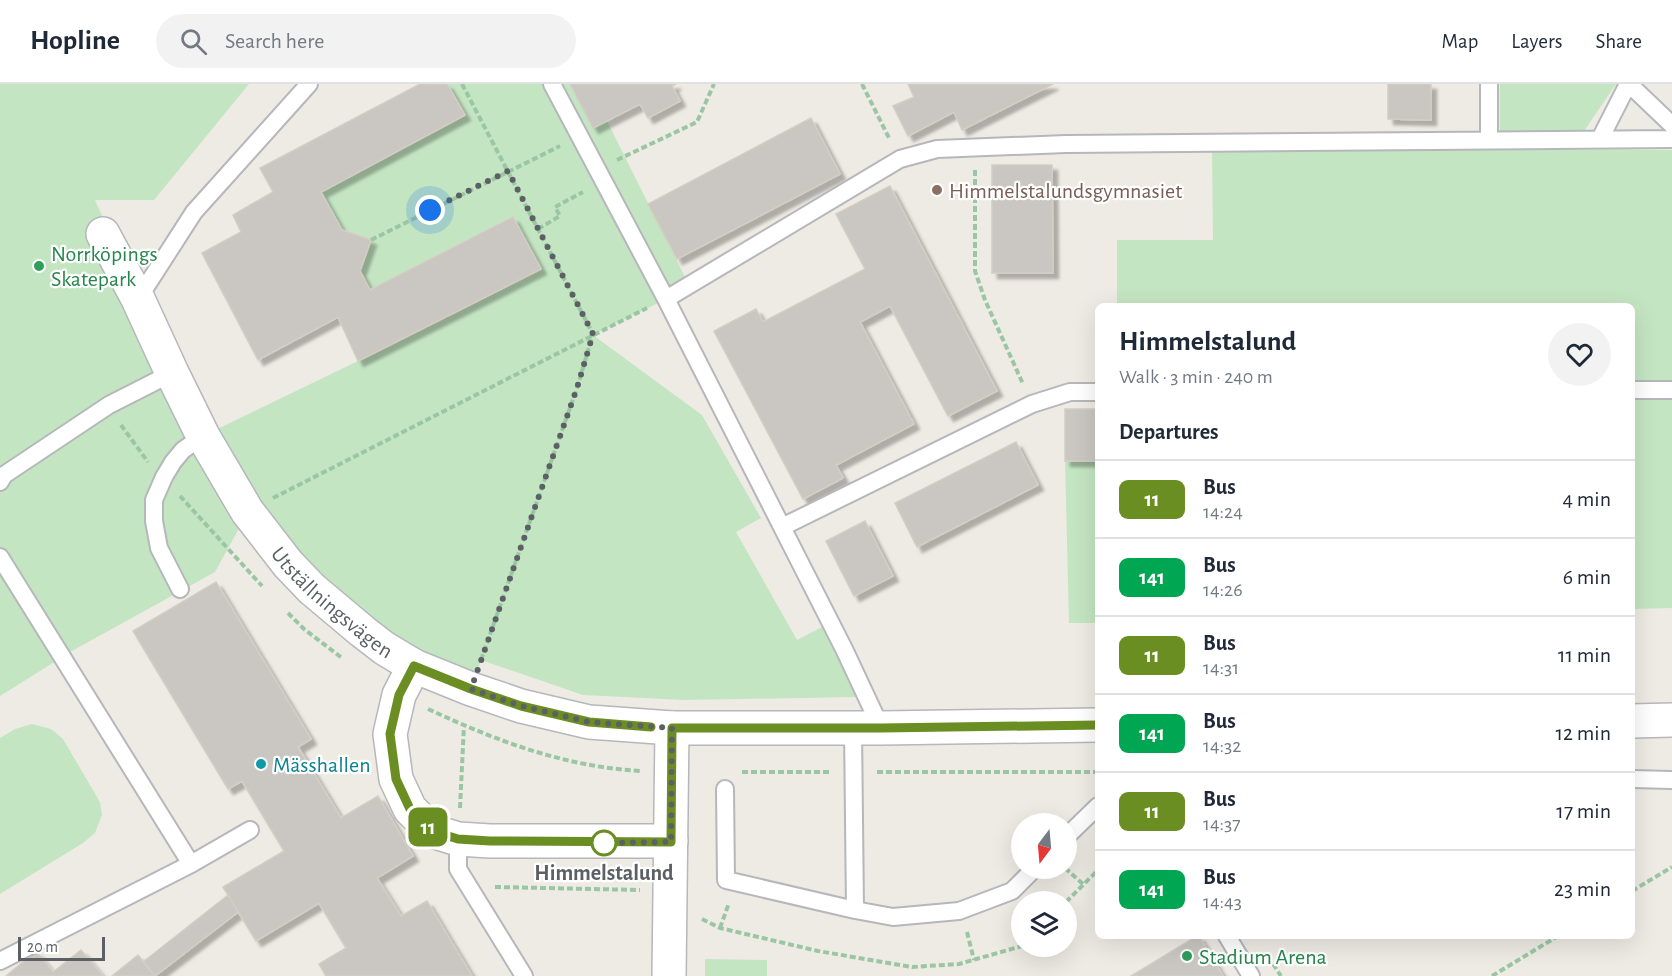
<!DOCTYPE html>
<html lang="en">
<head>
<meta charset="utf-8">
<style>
	body { margin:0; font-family:"Alegreya Sans",sans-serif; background:#f2f2f3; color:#1f2937; height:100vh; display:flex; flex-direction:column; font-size:22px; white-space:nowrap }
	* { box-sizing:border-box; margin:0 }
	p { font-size:20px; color:#747a83 }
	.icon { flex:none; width:33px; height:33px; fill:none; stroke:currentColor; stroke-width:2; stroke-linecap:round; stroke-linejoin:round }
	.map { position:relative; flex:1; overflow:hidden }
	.details { position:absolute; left:1095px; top:219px; width:540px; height:636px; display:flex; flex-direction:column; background:#fff; border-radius:9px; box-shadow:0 6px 24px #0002 }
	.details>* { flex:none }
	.badge { padding:0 12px; border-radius:9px; font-size:21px; line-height:39px }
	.needle { width:39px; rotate:196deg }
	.tools { position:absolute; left:1011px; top:729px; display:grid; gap:12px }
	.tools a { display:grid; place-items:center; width:66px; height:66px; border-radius:50%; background:#fff; box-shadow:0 6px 24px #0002; font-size:30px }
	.scale { position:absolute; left:18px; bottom:15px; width:87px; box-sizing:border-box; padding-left:6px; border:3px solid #5c6064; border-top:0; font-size:16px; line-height:21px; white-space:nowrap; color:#5c6064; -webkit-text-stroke:4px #fff; paint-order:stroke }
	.you { position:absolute; width:30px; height:30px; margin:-15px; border:4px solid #fff; border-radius:50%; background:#1a73e8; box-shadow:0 0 0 9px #1a73e833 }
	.map>.badge { position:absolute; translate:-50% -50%; box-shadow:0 0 0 3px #fff }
	h2 { padding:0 24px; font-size:22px; line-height:54px }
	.round { display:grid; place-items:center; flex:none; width:63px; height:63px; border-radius:32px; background:#f2f2f3 }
	.head { display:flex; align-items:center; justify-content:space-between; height:102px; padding:0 24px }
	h1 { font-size:28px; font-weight:700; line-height:45px }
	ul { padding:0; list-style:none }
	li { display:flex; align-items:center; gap:18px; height:78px; padding:0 24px; border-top:2px solid #e0e1e3 }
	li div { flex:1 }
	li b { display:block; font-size:22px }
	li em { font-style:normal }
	li .badge { min-width:66px; font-weight:700; text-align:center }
	header { display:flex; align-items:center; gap:36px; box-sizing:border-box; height:84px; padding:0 30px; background:#fff; border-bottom:2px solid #e0e1e3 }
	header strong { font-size:28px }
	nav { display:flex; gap:33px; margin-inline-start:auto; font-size:21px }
	.search { width:420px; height:54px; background:#f2f2f3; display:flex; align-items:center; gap:15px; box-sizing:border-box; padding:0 21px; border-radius:33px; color:#747a83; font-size:22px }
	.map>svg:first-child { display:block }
	.green { fill:#c4e5c2 }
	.building { fill:#cac6c2; stroke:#d3cdc3; stroke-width:1.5; filter:url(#shadow) }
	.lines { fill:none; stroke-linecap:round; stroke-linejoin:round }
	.lane-casing { stroke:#b5b7bb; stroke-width:20 }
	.street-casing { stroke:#b5b7bb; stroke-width:36 }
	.path { stroke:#9bc6a4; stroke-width:4; stroke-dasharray:6 3; stroke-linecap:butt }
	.lane { stroke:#fff; stroke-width:16 }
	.street { stroke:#fff; stroke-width:33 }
	.line-casing { stroke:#fff; stroke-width:14 }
	.line { stroke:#6b8e23; stroke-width:9 }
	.walk { stroke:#5c6064; stroke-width:6; stroke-dasharray:0 10.8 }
	.education-dot { fill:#8d6e63; stroke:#fff; stroke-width:2 }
	.leisure-dot { fill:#2e9e5b; stroke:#fff; stroke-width:2 }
	.culture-dot { fill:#0f9aa8; stroke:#fff; stroke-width:2 }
	.stop-dot { fill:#fff; stroke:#6b8e23; stroke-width:3 }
	.labels { text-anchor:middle; stroke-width:4.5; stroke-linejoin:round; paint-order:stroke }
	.education-label { font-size:22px; fill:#785e54; stroke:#fff; text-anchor:start }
	.leisure-label { font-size:22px; fill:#27864d; stroke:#fff; text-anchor:start }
	.street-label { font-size:22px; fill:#5c6064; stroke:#fff }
	.culture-label { font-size:22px; fill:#0d838f; stroke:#fff; text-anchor:start }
	.stop-label { font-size:22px; font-weight:bold; fill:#5c6064; stroke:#fff }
</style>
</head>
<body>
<header>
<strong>Hopline</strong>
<div class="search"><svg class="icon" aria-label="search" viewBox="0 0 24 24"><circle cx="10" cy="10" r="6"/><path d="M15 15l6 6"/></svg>Search here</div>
<nav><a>Map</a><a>Layers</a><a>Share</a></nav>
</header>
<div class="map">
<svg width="1672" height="892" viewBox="0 0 1672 892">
	<defs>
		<filter id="shadow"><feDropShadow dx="5.5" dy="5.5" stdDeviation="1.5" flood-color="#0004"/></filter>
	</defs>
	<rect width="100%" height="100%" fill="#eeebe4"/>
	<!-- green -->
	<path class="green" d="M 0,0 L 249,0 L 154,116 L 95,116 L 172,289 L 203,352 L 358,277 L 541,185 L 513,133 L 370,206 L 360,187 L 342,146 L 321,108 L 465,32 L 447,0 L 570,0 L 593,44 L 607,37 L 689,201 L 666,215 L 593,251 L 702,331 L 761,434 L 736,448 L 797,556 L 822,543 L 857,613 L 684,616 L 583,611 L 481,576 L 471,605 L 414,582 L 248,428 L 215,488 L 72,567 L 0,612 Z
		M 1500,0 L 1616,0 L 1582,50 L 1500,56 Z
		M 1212,64 L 1672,66 L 1672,524 L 1632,525 L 1632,222 L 1117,222 L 1117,156 L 1213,156 Z
		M 1065,377 L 1098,377 L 1098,539 L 1069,539 Z
		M 32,640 L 51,645 L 63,655 L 100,718 L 102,731 L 95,749 L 83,759 L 0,810 L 0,654 L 15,645 Z
		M 705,875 L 767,876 L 767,892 L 705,892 Z"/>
	<!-- building -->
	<path class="building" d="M 420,0 L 447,0 L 465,31 L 321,108 L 342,146 L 371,156 L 360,187 L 370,206 L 513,133 L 541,185 L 358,277 L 338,233 L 258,276 L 202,169 L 241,148 L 233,131 L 273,108 L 260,84 Z
		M 570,0 L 676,0 L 672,2 L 680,17 L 648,34 L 640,20 L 593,44 Z
		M 908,0 L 1053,0 L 962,46 L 954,28 L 908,52 L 893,22 L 914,13 Z
		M 1388,0 L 1431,0 L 1431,36 L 1388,35 Z
		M 811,34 L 840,90 L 677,175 L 648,120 Z
		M 992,81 L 1052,81 L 1053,189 L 992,189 Z
		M 890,102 L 997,307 L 948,332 L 890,222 L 860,238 L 914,340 L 836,381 L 843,394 L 803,415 L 714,247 L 756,225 L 763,238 L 865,185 L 836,130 Z
		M 1065,325 L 1098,325 L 1098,377 L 1065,377 Z
		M 1016,358 L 1038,401 L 917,463 L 895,419 Z
		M 865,437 L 893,492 L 854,512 L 826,457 Z
		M 216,498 L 311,655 L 298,663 L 341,734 L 378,712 L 413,772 L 377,794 L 401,832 L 427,817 L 472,892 L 326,892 L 319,880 L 346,864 L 319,819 L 256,857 L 223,803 L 284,767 L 242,697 L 228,705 L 133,547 Z
		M 228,811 L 238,828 L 155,892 L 143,878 Z
		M 1197,852 L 1199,852 L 1223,892 L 1131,892 Z
		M 81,866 L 103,892 L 6,892 L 36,867 L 53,888 Z
		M 138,871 L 155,892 L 112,892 Z"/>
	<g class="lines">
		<defs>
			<path id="lane" d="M 552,0 L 666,215 L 844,565 L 881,644
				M 1629,0 L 1672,41
				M 1489,55 L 1489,0
				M 1600,55 L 1628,0
				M 138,215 L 194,128 L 309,0
				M 666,215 L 900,75 L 937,65 L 1066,60 L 1672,55
				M 1632,306 L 1672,306
				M 0,398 L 4,391 L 109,321 L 172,289
				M 782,443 L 1032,320 L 1070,308 L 1098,308
				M 0,473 L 191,780
				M 180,505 L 159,464 L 154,437 L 154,416 L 164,393 L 173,378 L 183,366 L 203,352
				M 853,644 L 855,826
				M 1632,695 L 1672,696
				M 725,705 L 726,796 L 855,826 L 893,833 L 959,827 L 1012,807 L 1035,784
				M 1066,753 L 1098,722
				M 458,755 L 458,785 L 524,892
				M 1227,852 L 1251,892
				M 0,877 L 191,780 L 250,746"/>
			<g id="street">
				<path id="s1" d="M 103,150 L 138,215 L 172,289 L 203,352 L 247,427 L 288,480 L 312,505 L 362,547 L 384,564 L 414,582 L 471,605 L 521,622 L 589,638 L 672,644 L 881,644 L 1098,641"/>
				<path d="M 414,582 L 399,611 L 390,650 L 396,695 L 410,725 L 432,747 L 458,755 L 490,757 L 671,757"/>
				<path d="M 1632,637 L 1672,636"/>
				<path d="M 669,892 L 672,644"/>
			</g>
		</defs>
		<!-- lane casing -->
		<use href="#lane" class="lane-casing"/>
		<!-- street casing -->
		<use href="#street" class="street-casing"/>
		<!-- path -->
		<path class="path" d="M 462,0 L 593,250 L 577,304 L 481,576
			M 862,0 L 890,56
			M 617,76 L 697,38 L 714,0
			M 975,86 L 975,187 L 985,216 L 1023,300
			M 538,145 L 560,132 L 555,123 L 583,108
			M 371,156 L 560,62
			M 121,341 L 148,378
			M 180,412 L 262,502
			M 273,414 L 647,224
			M 288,529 L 304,545 L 342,574
			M 428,625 C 497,657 565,683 641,687
			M 742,688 L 830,688
			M 877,688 L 1098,688
			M 460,724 L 464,641
			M 1065,784 L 1084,801
			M 495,803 L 640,806
			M 1632,807 L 1672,783
			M 1066,818 L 1098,786
			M 702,835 L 720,844 L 818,867 L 912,883 L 959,880 L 1022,862
			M 720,844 L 729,819
			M 967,848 L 974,876
			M 1273,880 L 1281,892
			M 1492,892 L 1558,852"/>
		<!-- lane -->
		<use href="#lane" class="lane"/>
		<!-- street -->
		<use href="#street" class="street"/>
	</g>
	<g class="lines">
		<defs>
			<path id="line" d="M 651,643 L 589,638 L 521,622 L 471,605 L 414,582 L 399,611 L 390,650 L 396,695 L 410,725 L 432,747 L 458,755 L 490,757 L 671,758 L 672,644 L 881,644 L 1098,641"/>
		</defs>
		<!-- line casing -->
		<use href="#line" class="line-casing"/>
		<!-- line -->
		<use href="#line" class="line"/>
		<!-- walk -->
		<path class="walk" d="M 430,126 L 508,87 L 593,250 L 577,304 L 471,605 L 521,622 L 589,638 L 672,644 L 671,758 L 604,759"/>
	</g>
	<!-- markers -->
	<circle class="education-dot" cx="937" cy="106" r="6"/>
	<g class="leisure-dot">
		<circle cx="39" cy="182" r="6"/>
		<circle cx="1187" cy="872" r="6"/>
	</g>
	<circle class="culture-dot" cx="261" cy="680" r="6"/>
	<circle class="stop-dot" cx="604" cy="759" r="12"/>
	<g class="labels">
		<!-- education labels -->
		<g class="education-label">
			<text x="949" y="114">Himmelstalundsgymnasiet</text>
		</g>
		<!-- leisure labels -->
		<g class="leisure-label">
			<text x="51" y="177">Norrköpings<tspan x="51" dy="25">Skatepark</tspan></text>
			<text x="1199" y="880">Stadium Arena</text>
		</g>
		<!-- street labels -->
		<g class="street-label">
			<text dy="8" stroke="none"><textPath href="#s1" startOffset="438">Utställningsvägen</textPath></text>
		</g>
		<!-- culture labels -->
		<g class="culture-label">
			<text x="273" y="688">Mässhallen</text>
		</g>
		<!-- stop labels -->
		<g class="stop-label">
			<text x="604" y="796">Himmelstalund</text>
		</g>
	</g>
</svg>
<div class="tools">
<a><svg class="needle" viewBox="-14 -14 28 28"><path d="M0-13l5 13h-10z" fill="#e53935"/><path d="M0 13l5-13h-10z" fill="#747a83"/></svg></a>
<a><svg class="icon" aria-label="layers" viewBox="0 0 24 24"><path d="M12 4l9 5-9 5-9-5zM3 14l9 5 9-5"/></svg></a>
</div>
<div class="scale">20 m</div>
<div class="you" style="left:430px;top:126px"></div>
<b class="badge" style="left:428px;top:743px;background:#6b8e23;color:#fff">11</b>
<section class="details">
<div class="head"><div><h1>Himmelstalund</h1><p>Walk · 3 min · 240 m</p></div><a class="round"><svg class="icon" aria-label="heart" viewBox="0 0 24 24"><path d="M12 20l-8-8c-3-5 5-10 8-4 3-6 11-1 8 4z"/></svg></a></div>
<h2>Departures</h2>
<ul>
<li><span class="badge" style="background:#6b8e23;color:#fff">11</span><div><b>Bus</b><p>14:24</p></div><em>4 min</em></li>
<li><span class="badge" style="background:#00a651;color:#fff">141</span><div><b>Bus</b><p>14:26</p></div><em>6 min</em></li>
<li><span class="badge" style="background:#6b8e23;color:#fff">11</span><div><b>Bus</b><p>14:31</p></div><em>11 min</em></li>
<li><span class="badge" style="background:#00a651;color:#fff">141</span><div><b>Bus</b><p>14:32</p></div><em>12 min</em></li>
<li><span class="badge" style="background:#6b8e23;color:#fff">11</span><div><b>Bus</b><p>14:37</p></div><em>17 min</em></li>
<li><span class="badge" style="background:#00a651;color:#fff">141</span><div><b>Bus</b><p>14:43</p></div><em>23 min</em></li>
</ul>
</section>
</div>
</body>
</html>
